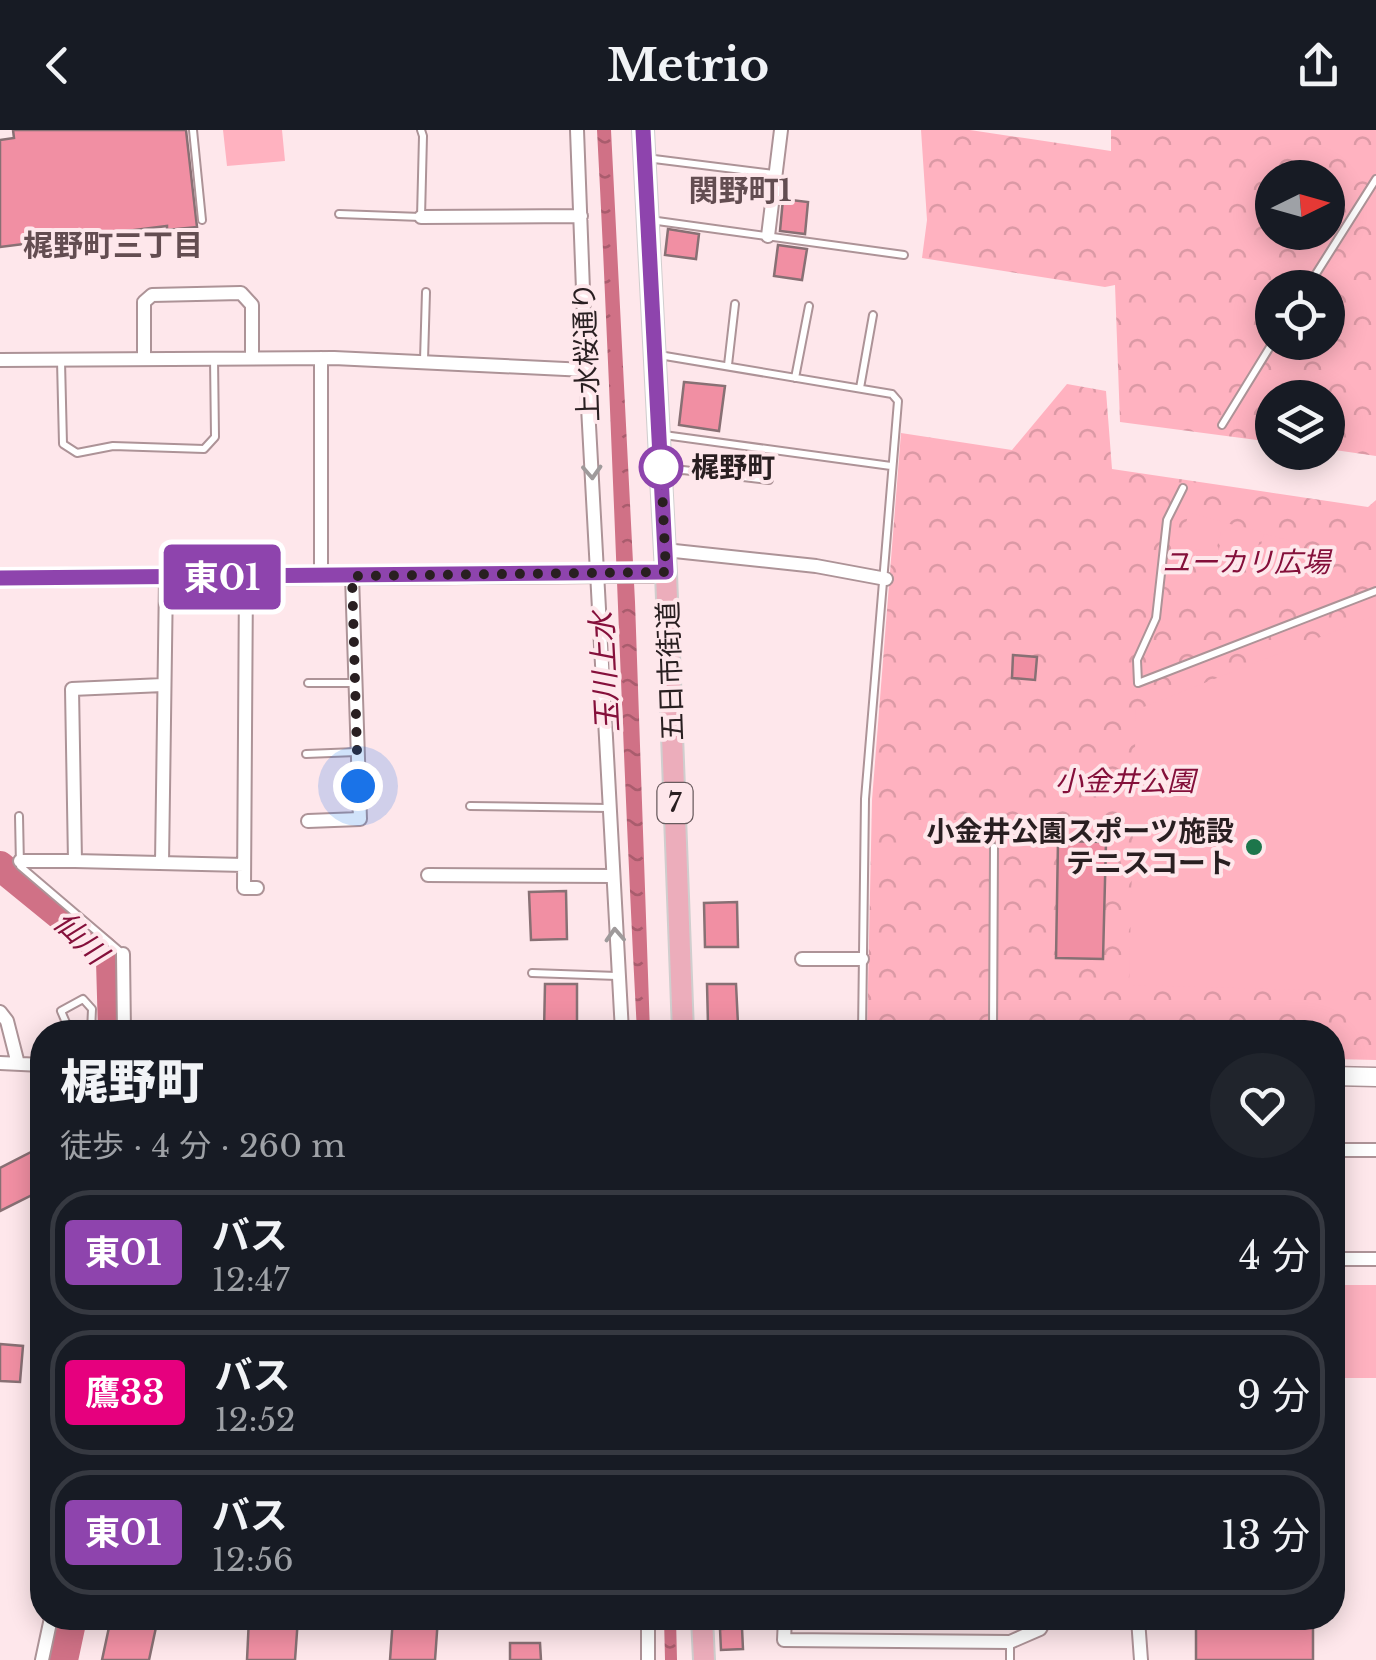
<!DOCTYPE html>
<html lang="ja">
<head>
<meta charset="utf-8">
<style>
	body { margin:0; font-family:"Libre Baskerville","Noto Sans JP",serif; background:#20242c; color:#f1f3f6; height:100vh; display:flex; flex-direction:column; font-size:38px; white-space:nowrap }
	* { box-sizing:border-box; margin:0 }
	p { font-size:32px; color:#9ea1a6 }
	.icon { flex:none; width:55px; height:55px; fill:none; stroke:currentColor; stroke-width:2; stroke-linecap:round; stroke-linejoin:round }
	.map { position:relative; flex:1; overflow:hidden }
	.drawer { position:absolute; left:30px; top:890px; width:1315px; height:610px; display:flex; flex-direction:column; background:#171b24; border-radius:40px; box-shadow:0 5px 25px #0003 }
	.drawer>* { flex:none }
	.badge { padding:0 20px; border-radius:8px; font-size:35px; line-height:65px }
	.needle { width:65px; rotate:85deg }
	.buttons { position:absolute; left:1255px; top:30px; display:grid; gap:20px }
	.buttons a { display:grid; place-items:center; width:90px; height:90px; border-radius:50%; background:#171b24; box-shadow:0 5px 25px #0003; font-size:50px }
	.you { position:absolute; width:50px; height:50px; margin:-25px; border:8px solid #fff; border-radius:50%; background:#1a73e8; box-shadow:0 0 0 15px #1a73e833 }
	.map>.badge { position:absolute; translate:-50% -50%; box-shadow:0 0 0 5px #fff }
	.round { display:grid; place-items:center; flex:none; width:105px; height:105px; border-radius:52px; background:#20242c }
	.overview { display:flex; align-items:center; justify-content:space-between; height:170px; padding:0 30px }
	h1 { font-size:48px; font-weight:800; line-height:75px }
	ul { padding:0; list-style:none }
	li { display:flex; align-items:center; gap:30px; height:125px; margin:0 20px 15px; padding:0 10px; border:5px solid #363941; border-radius:40px }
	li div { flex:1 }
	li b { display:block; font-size:38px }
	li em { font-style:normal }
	li .badge { min-width:110px; font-weight:700; text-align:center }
	header { display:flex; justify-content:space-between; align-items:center; height:130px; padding:0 30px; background:#171b24; font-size:45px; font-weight:800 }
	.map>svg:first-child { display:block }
	.forest { fill:url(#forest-crowns); fill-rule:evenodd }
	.pitch { fill:#ffb2c0 }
	.water { fill:url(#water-ripples) }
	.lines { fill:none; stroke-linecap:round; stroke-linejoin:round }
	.river { stroke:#d07186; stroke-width:30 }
	.building { fill:#f18fa3; stroke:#887074; stroke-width:2.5 }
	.lane-casing { stroke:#ad9397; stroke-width:10 }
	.street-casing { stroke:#ad9397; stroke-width:16 }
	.secondary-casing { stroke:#ad9397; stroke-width:21 }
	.primary-casing { stroke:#d0cece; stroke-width:24 }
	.lane { stroke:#fff; stroke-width:6 }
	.street { stroke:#fff; stroke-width:12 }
	.secondary { stroke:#fff; stroke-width:18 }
	.primary { stroke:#ecadbb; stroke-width:20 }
	.oneway { stroke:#9f9a9b }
	.line-casing { stroke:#fff; stroke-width:22 }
	.line { stroke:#8e44ad; stroke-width:15 }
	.walk { stroke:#291f21; stroke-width:10; stroke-dasharray:0 18 }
	.stop-dot { fill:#fff; stroke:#8e44ad; stroke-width:5 }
	.poi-dot { fill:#1d764b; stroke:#fee7eb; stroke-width:4 }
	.labels { text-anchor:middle; stroke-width:8; stroke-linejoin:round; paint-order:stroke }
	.shield { fill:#fee7eb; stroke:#695b5e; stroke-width:2.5 }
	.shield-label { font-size:25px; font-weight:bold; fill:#291f21 }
	.street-label { font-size:28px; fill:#291f21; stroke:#fee7eb }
	.stop-label { font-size:28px; font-weight:bold; fill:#291f21; stroke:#fee7eb; text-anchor:start }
	.park-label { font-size:28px; font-style:italic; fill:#840f3a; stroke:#fee7eb }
	.poi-label { font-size:28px; font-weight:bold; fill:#291f21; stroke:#fee7eb; text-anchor:end }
	.neighbourhood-label { font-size:30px; font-weight:bold; fill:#634d51; stroke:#fee7eb }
	.water-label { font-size:30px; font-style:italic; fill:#85103b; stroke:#fee7eb }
</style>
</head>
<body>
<header><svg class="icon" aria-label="back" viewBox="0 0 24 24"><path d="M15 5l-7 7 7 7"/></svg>Metrio<svg class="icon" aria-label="share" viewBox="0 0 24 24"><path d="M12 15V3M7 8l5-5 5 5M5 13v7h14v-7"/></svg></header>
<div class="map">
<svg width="1376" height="1530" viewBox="0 0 1376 1530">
	<defs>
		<pattern id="forest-crowns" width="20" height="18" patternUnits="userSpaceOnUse" patternTransform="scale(2.5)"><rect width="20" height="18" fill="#ffb2c0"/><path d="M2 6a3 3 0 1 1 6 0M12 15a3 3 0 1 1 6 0" fill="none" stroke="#db99a5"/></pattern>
		<pattern id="water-ripples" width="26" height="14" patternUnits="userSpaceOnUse" patternTransform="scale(2.5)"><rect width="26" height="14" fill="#d07186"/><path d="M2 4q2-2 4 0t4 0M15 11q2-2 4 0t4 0" fill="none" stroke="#a95c6d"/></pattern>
	</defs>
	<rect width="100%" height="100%" fill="#fee7eb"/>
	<!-- forest -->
	<path class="forest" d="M 921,0 L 970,0 L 1111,21 L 1111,0 L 1376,0 L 1376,326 L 1328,319 L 1328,268 L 1272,268 L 1272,312 L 1120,292 L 1115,155 L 1105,157 L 922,128 L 927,90 ZM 1272,48 L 1328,48 L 1328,102 L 1272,102 ZM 1272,158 L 1328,158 L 1328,212 L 1272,212 Z
		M 1067,254 L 1106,261 L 1112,339 L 1368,377 L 1376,370 L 1376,930 L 1333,929 L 1332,902 L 867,902 L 872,670 L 901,303 L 1012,320 Z"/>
	<!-- pitch -->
	<path class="pitch" d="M 223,0 L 282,0 L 285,31 L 227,36 Z
		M 1189,382 L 1224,392 L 1215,424 L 1180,415 Z
		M 1226,393 L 1262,402 L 1253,435 L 1217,426 Z
		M 1264,404 L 1299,413 L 1290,446 L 1255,436 Z
		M 1376,485 L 1376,862 L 1129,855 L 1136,580 Z
		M 1342,1155 L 1376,1155 L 1376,1248 L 1342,1248 Z"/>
	<!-- water -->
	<path class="water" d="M 597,0 L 611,0 L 635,472 L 650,902 L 637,902 C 621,602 613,301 597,0 Z
		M 664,1488 L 676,1488 L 677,1530 L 665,1530 Z"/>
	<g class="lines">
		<!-- river -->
		<path class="river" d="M 0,736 L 103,820 L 111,831 L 113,902
			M 63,1530 L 72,1488"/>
	</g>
	<!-- building -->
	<path class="building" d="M 13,0 L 186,0 L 197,97 L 167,100 L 167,96 L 0,117 L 0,10 L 14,8 Z
		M 783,69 L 808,72 L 805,104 L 780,101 Z
		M 668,99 L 699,104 L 696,129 L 665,125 Z
		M 778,115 L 807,119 L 802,150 L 774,146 Z
		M 684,252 L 725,256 L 719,301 L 679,295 Z
		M 1013,525 L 1037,527 L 1035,550 L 1012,548 Z
		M 1058,711 L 1106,712 L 1103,829 L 1056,828 Z
		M 566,761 L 567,809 L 531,810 L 529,762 Z
		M 737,772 L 738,817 L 705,817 L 704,773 Z
		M 545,854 L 577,854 L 577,902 L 544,902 Z
		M 707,854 L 736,854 L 738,894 L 708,895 Z
		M 39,1018 L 42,1025 L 42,1060 L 0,1081 L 0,1038 Z
		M 0,1214 L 23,1216 L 20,1252 L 0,1251 Z
		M 111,1488 L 158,1488 L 149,1530 L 102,1530 Z
		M 249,1488 L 298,1488 L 295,1530 L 247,1530 Z
		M 393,1488 L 438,1488 L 435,1530 L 390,1530 Z
		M 1196,1488 L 1313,1488 L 1313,1530 L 1196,1530 Z
		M 742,1498 L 743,1519 L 721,1520 L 720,1499 Z
		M 510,1513 L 540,1513 L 541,1530 L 510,1530 Z"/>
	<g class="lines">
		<defs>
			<path id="lane" d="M 193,0 L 202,90
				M 646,28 L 774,44
				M 339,84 L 421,87 L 423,6 L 421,0
				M 650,90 L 904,125
				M 1307,158 L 1376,49
				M 659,225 L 892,264 L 898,271 L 865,669 L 862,902
				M 424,230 L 426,162
				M 61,231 L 63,314 L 77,323 L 113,316 L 204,319 L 215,307 L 214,228
				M 728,235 L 735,174
				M 795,248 L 809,176
				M 860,258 L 873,185
				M 1222,295 L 1273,212
				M 664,305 L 891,336
				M 663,341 L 683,340 L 769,350
				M 1183,358 L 1167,390 L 1156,488 L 1137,530 L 1138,553 L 1376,461
				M 308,553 L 354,553
				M 306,624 L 356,622
				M 470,676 L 609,678
				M 19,686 L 20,736 L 122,823
				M 532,843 L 617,846
				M 70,902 L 61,881 L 83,869 L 92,879 L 91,902
				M 993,902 L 994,717
				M 1010,1514 L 1010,1530"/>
			<path id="street" d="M 577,0 L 586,240 L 622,902
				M 421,87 L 581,86
				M 768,106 L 781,0
				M 144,228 L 144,172 L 152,165 L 241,163 L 252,175 L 252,228
				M 321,228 L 321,446
				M 0,230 L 334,228 L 586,240
				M 665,420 L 816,436 L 886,449
				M 246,447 L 244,758 L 257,758
				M 163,555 L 72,559 L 75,731 L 244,735
				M 308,691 L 360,689 L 352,446
				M 20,731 L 75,731
				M 162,733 L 166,448
				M 428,745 L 613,746
				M 123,824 L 124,902
				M 802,829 L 862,829
				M 0,882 L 7,891 L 18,934
				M 0,933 L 42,935
				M 1332,1020 L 1376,1020
				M 1332,1129 L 1376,1129
				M 648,1488 L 648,1530
				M 785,1488 L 784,1510 L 1010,1512 L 1040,1499 L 1046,1488
				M 1112,1488 L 1138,1489 L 1141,1530
				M 703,1489 L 761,1488
				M 42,1530 L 51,1488"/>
			<path id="secondary" d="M 0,448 L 666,443
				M 1332,946 L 1376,947"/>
			<path id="primary" d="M 643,0 L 666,443 L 683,902
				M 702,1488 L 704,1530"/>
		</defs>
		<!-- lane casing -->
		<use href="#lane" class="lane-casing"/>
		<!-- street casing -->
		<use href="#street" class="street-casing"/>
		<!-- secondary casing -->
		<use href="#secondary" class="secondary-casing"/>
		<!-- primary casing -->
		<use href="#primary" class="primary-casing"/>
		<!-- lane -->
		<use href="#lane" class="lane"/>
		<!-- street -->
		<use href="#street" class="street"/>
		<!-- secondary -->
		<use href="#secondary" class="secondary"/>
		<!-- primary -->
		<use href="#primary" class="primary"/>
	</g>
	<!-- one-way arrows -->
	<defs><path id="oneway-chevron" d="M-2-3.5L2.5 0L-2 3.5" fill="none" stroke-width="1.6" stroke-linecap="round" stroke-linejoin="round" transform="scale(2.5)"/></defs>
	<g class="oneway">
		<use href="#oneway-chevron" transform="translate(592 342) rotate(87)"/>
		<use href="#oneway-chevron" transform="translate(615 805) rotate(-93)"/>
	</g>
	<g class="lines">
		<defs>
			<path id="line" d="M 0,448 L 666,442 L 643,0"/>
		</defs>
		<!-- line casing -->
		<use href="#line" class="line-casing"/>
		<!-- line -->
		<use href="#line" class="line"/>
		<!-- walk -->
		<path class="walk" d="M 358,656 L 352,446 L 666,442 L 661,337"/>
	</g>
	<!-- markers -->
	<circle class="stop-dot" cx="661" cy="337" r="20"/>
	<circle class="poi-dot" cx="1254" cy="717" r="10"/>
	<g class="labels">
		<!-- shield labels -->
		<rect class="shield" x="657.5" y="653" width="35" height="40" rx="8"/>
		<g class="shield-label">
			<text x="675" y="682">7</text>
		</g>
		<!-- street labels -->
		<g class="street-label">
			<text transform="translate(586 222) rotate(-92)" y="10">上水桜通り</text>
			<text transform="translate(670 541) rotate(-92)" y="10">五日市街道</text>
		</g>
		<!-- stop labels -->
		<g class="stop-label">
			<text x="691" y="347">梶野町</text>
		</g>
		<!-- park labels -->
		<g class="park-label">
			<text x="1246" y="442">ユーカリ広場</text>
			<text x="1125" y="661">小金井公園</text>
		</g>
		<!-- poi labels -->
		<g class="poi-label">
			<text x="1234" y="711">小金井公園スポーツ施設<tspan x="1234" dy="32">テニスコート</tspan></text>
		</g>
		<!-- neighbourhood labels -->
		<g class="neighbourhood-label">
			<text x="740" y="71">関野町1</text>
			<text x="113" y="126">梶野町三丁目</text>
		</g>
		<!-- water labels -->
		<g class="water-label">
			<text transform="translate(605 542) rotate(-93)" y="10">玉川上水</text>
			<text transform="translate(80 808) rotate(44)" y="10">仙川</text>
		</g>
	</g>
</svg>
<div class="buttons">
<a><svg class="needle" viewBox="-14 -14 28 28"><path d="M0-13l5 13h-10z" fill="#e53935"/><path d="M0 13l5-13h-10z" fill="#9ea1a6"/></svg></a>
<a><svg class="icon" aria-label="locate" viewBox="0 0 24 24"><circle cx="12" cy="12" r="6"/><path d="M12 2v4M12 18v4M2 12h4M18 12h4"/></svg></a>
<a><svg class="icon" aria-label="layers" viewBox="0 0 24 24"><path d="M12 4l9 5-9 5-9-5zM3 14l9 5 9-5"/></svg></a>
</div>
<div class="you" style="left:358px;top:656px"></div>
<b class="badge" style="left:222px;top:447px;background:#8e44ad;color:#fff">東01</b>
<section class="drawer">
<div class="overview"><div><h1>梶野町</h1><p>徒歩 · 4 分 · 260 m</p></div><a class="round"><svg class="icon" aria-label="heart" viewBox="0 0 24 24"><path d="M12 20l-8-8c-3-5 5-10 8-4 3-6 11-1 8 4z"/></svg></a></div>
<ul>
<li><span class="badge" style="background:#8e44ad;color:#fff">東01</span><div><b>バス</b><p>12:47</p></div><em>4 分</em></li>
<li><span class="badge" style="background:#e6007e;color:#fff">鷹33</span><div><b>バス</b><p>12:52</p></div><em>9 分</em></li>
<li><span class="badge" style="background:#8e44ad;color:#fff">東01</span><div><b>バス</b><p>12:56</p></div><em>13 分</em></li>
</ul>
</section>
</div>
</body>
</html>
